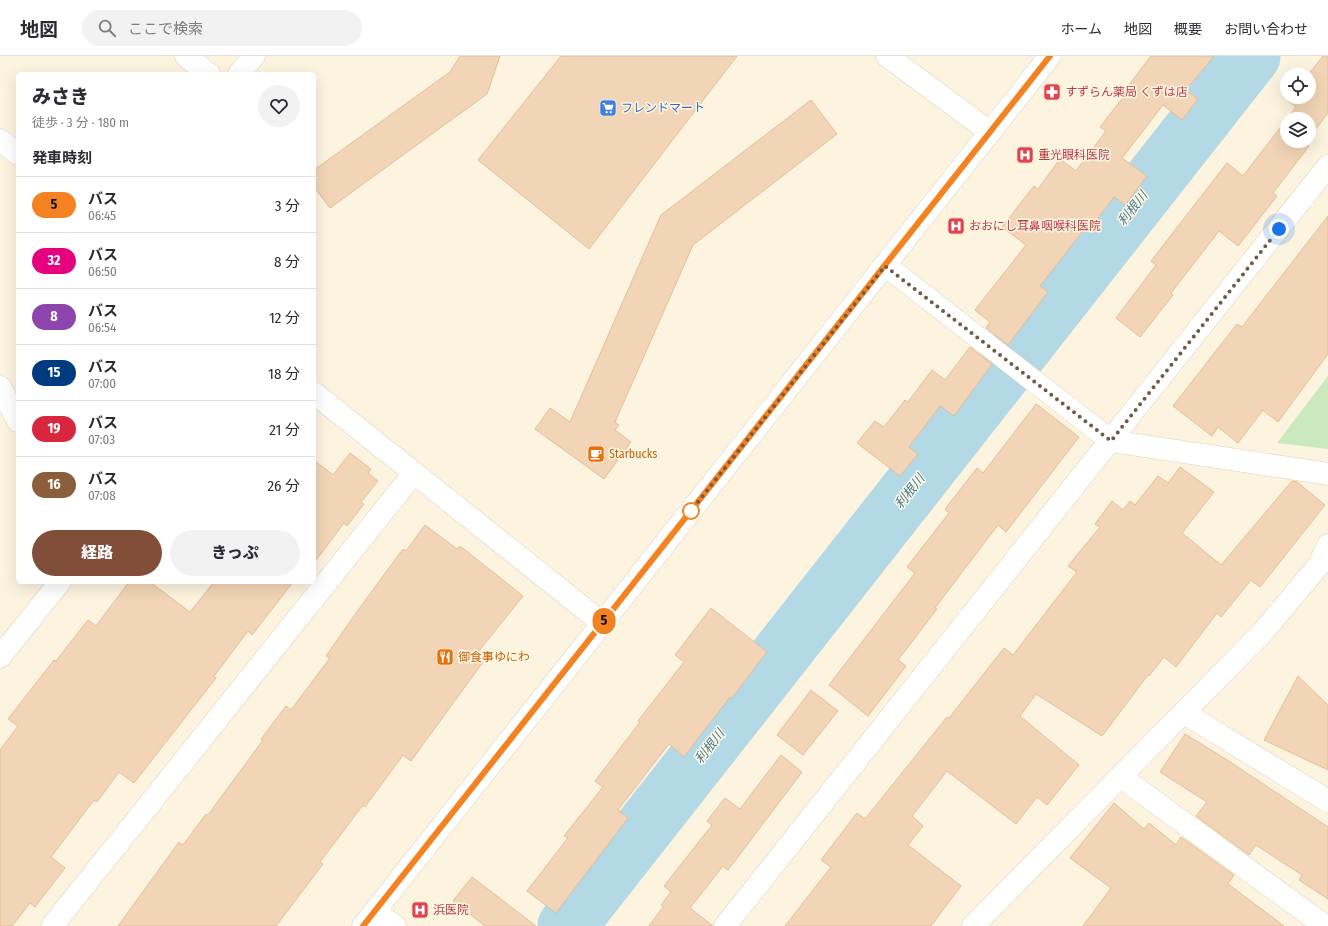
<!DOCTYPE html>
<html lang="ja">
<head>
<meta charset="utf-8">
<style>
	body { margin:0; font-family:"Fira Sans Condensed","Noto Sans JP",sans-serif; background:#f2f2f3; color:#2b2b33; height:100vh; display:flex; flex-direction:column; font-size:15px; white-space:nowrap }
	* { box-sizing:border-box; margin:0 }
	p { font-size:13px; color:#7c7c81 }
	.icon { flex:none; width:22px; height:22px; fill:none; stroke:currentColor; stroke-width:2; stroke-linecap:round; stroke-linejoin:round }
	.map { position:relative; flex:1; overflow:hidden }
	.side { position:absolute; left:16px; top:16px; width:300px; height:512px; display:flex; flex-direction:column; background:#fff; border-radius:6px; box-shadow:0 4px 16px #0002 }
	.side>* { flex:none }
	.badge { padding:0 8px; border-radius:13px; font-size:14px; line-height:26px }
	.tools { position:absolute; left:1280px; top:12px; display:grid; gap:8px }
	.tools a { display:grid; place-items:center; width:36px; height:36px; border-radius:50%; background:#fff; box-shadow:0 4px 16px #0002; font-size:20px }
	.you { position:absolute; width:20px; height:20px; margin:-10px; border:3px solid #fff; border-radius:50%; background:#1a73e8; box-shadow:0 0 0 6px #1a73e833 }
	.map>.badge { position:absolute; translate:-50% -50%; box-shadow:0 0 0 2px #fff }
	h2 { padding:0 16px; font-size:15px; line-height:36px }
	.round { display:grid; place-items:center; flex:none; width:42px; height:42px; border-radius:21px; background:#f2f2f3 }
	.headline { display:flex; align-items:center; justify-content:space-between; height:68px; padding:0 16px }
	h1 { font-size:19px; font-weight:800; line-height:30px }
	.button { display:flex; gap:8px; margin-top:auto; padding:8px 16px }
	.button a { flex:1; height:46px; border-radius:24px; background:#814f39; color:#fff; font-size:16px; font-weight:800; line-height:46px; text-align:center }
	.button a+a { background:#f2f2f3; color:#2b2b33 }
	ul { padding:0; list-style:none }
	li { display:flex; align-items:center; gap:12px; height:56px; padding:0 16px; border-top:1px solid #e1e1e2 }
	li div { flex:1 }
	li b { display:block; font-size:15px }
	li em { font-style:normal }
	li .badge { min-width:44px; font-weight:700; text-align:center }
	header { display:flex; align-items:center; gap:24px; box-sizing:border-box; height:56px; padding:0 20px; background:#fff; border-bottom:1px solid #e1e1e2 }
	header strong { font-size:19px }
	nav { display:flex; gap:22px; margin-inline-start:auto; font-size:14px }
	.search { width:280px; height:36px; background:#f2f2f3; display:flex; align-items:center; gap:10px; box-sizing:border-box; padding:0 14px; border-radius:22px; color:#7c7c81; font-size:15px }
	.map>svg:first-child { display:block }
	.green { fill:#cae9be }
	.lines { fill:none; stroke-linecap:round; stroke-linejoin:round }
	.river { stroke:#b3d8e6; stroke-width:59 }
	.building { fill:#f2d5b6; stroke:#e5bd96 }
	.minor-casing { stroke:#e0d1bb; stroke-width:23 }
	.minor { stroke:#fff; stroke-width:22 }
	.line-casing { stroke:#fff; stroke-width:9 }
	.line { stroke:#f58220; stroke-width:6 }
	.walk { stroke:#725b46; stroke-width:4; stroke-dasharray:0 7.2 }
	.stop-dot { fill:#fff; stroke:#f58220; stroke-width:2 }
	.labels { text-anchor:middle; stroke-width:3; stroke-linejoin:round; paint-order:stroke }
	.health-label { font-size:12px; fill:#be3a42; stroke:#fff8e5; text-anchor:start }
	.shop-label { font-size:12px; fill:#366cbe; stroke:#fff8e5; text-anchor:start }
	.food-label { font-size:12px; fill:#c56008; stroke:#fff8e5; text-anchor:start }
	.water-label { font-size:13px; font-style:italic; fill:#42788e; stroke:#fff8e5 }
</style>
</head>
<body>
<header>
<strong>地図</strong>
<div class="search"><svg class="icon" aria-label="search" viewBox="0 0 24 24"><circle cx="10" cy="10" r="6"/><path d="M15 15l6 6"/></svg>ここで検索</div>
<nav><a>ホーム</a><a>地図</a><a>概要</a><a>お問い合わせ</a></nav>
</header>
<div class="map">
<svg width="1328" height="870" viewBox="0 0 1328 870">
	<rect width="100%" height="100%" fill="#fcf4df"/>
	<!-- green -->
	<path class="green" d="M 1328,320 L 1328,393 L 1277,387 Z"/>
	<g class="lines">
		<!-- river -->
		<path class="river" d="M 567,870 L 1251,0"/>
	</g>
	<!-- building -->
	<path class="building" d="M 460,0 L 500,0 L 487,38 L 330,152 L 314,131 L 314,114 L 450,16 Z
		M 561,0 L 737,0 L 589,193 L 478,104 Z
		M 1151,0 L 1214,0 L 1186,34 L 1198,43 L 1182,64 L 1163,49 L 1122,102 L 1147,120 L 1125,149 L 1114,141 L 1093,169 L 1090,166 L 1040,230 L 1048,236 L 1008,289 L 986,272 L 990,266 L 975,254 L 1026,189 L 1002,171 L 1034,130 L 1038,133 L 1060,103 L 1076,115 L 1106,75 L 1100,71 L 1128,35 L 1125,34 Z
		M 1323,0 L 1328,0 L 1328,57 L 1309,82 L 1309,63 L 1287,63 L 1296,51 L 1288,45 L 1291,41 L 1309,41 L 1308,19 Z
		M 811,44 L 837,78 L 693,189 L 615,366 L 619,369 L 615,374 L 631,386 L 604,423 L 535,373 L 550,352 L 570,366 L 661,159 Z
		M 1287,63 L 1287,85 L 1307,85 L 1305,87 L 1309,90 L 1273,137 L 1277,140 L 1238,190 L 1219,175 L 1171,237 L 1173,239 L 1140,281 L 1116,262 L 1156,209 L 1151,205 L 1227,107 L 1243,120 Z
		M 1328,160 L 1328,298 L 1278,366 L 1263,354 L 1238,387 L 1218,371 L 1212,380 L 1173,350 L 1237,268 L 1242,271 Z
		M 970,291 L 992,308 L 954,360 L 940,350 L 909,391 L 918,398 L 900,420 L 857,387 L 875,365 L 884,371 L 905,344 L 908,346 L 932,314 L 945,324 Z
		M 1036,348 L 1079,381 L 1006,476 L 998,469 L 935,552 L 937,553 L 898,604 L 906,610 L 868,660 L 829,629 L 915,517 L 907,511 L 949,457 L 945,453 L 977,412 L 983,417 Z
		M 350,397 L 371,413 L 368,417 L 378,425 L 361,446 L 364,448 L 347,470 L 344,467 L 314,507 L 314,404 L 333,419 Z
		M 1180,411 L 1214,436 L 1182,477 L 1221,509 L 1292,425 L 1297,426 L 1325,449 L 1260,531 L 1251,524 L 1221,561 L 1217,557 L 1176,611 L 1164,601 L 1149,620 L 1148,619 L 1102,680 L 1036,638 L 1020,660 L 1079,709 L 1047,749 L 1037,741 L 1016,768 L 947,715 L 912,760 L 923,770 L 908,789 L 961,830 L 931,870 L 785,870 L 831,811 L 821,804 L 857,757 L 865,763 L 947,661 L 949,662 L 1004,592 L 1013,599 L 1077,516 L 1068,510 L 1100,471 L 1095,468 L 1112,445 L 1123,454 L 1130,445 L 1135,449 L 1158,420 L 1168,427 Z
		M 425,469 L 457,493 L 460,490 L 523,540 L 478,596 L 486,602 L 411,705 L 403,699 L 365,751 L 363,749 L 320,806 L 323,808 L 276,870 L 118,870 L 179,786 L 183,789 L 206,758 L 208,759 L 263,684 L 261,683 L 286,650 L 291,654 L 330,602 L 326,600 L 356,557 L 403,493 L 406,495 Z
		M 129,526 L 150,526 L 190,556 L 214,526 L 293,526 L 252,579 L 248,575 L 214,620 L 216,622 L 134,727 L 119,716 L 97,746 L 94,744 L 51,801 L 65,812 L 35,851 L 30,847 L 12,870 L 0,870 L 0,694 L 18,670 L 8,663 L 54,604 L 56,605 L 88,564 L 96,570 Z
		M 711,552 L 767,596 L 731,643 L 730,641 L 684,701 L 669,688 L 618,754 L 628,762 L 556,857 L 527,835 L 568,782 L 564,780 L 603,731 L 595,725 L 640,666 L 638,665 L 684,606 L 675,599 Z
		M 1298,620 L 1328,649 L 1328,714 L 1264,684 Z
		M 811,634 L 838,655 L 803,699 L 777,679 Z
		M 1185,678 L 1224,702 L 1328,771 L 1328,843 L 1299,824 L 1302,819 L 1256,789 L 1249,799 L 1196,760 L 1207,746 L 1160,716 Z
		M 781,699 L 802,716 L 728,814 L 723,810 L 690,852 L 713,870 L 649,870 L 663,851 L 661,849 L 671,836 L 664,830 L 712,769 L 707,765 L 725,742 L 740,753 Z
		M 1114,747 L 1144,773 L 1149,767 L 1176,789 L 1181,781 L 1234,819 L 1228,828 L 1284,870 L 1083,870 L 1111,832 L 1070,802 Z
		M 472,821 L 536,870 L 485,870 L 453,845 Z"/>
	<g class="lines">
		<defs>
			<path id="minor" d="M 186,0 L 209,18
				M 887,0 L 990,76
				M 239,18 L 254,0
				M 0,84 L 18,98
				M 885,209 L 1111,385 L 1328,418
				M 0,331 L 18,365
				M 314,337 L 602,567
				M 0,601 L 60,526
				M 1184,657 L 1328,745
				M 1121,721 L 1325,870
				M 375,855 L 395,870
				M 52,870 L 414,417
				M 363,870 L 1050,0
				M 725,870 L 1328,110
				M 973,870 L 1263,576 L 1319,509 L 1328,489"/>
		</defs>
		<!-- minor casing -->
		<use href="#minor" class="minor-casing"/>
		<!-- minor -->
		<use href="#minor" class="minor"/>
	</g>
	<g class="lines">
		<defs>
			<path id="line" d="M 363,870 L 1050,0"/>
		</defs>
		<!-- line casing -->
		<use href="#line" class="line-casing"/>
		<!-- line -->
		<use href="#line" class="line"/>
		<!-- walk -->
		<path class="walk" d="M 691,455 L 690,456 L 885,210 L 1111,385 L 1279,173"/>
	</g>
	<!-- icons -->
	<defs>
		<symbol id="pharmacy-square" viewBox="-11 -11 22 22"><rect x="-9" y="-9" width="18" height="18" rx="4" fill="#e0444e" stroke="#fff8e5"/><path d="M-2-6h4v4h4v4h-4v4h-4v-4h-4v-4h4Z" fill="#fff"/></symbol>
		<symbol id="supermarket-square" viewBox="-11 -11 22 22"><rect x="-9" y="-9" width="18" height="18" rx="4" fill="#3f7fe0" stroke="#fff8e5"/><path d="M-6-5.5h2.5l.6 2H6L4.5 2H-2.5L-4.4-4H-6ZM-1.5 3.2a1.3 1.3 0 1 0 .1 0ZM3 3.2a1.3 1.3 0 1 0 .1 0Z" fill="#fff"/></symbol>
		<symbol id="hospital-square" viewBox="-11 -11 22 22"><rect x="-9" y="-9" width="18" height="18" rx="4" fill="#e0444e" stroke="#fff8e5"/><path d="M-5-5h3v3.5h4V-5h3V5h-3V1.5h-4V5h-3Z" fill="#fff"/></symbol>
		<symbol id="cafe-square" viewBox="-11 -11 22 22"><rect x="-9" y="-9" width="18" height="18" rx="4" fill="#e8710a" stroke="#fff8e5"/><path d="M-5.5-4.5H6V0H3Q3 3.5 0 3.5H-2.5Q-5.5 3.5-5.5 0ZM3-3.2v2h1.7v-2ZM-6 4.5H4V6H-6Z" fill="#fff"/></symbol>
		<symbol id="restaurant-square" viewBox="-11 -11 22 22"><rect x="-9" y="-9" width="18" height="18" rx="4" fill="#e8710a" stroke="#fff8e5"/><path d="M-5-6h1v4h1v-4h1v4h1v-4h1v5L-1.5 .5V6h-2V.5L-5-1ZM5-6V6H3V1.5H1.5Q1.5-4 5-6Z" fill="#fff"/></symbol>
	</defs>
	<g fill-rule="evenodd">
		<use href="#pharmacy-square" x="1042" y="26" width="20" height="20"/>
		<use href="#supermarket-square" x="598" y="42" width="20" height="20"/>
		<use href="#hospital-square" x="1015" y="89" width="20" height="20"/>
		<use href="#hospital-square" x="946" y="160" width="20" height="20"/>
		<use href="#cafe-square" x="586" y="388" width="20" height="20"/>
		<use href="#restaurant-square" x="435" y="591" width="20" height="20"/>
		<use href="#hospital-square" x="410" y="844" width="20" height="20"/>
	</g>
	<!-- markers -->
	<circle class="stop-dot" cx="691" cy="455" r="8"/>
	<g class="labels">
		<!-- health labels -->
		<g class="health-label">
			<text x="1065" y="40">すずらん薬局 くずは店</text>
			<text x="1038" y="103">重光眼科医院</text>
			<text x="969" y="174">おおにし耳鼻咽喉科医院</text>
			<text x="433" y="858">浜医院</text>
		</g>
		<!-- shop labels -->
		<g class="shop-label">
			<text x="621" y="56">フレンドマート</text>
		</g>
		<!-- food labels -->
		<g class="food-label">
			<text x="609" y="402">Starbucks</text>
			<text x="458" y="605">御食事ゆにわ</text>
		</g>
		<!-- water labels -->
		<g class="water-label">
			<text transform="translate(1132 152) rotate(-52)" y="5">利根川</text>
			<text transform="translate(909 435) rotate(-52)" y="5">利根川</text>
			<text transform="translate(709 690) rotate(-52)" y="5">利根川</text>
		</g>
	</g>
</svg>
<div class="tools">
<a><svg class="icon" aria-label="locate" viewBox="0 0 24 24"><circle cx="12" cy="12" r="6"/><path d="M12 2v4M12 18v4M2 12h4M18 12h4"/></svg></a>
<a><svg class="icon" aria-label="layers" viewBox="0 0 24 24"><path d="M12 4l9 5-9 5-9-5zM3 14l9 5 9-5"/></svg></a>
</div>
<div class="you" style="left:1279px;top:173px"></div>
<b class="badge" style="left:604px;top:565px;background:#f58220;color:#111">5</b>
<section class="side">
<div class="headline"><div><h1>みさき</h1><p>徒歩 · 3 分 · 180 m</p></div><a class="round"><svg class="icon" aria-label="heart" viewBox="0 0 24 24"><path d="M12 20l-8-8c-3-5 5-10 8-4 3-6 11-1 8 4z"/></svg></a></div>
<h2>発車時刻</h2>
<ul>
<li><span class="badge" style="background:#f58220;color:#111">5</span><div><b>バス</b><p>06:45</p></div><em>3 分</em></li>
<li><span class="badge" style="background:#e6007e;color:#fff">32</span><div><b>バス</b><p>06:50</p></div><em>8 分</em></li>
<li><span class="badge" style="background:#8e44ad;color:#fff">8</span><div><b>バス</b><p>06:54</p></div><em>12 分</em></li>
<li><span class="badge" style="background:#003b80;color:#fff">15</span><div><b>バス</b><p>07:00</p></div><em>18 分</em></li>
<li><span class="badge" style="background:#d7263d;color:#fff">19</span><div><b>バス</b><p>07:03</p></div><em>21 分</em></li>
<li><span class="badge" style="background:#8b5e3c;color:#fff">16</span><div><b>バス</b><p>07:08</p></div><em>26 分</em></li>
</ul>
<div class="button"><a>経路</a><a>きっぷ</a></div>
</section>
</div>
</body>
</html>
